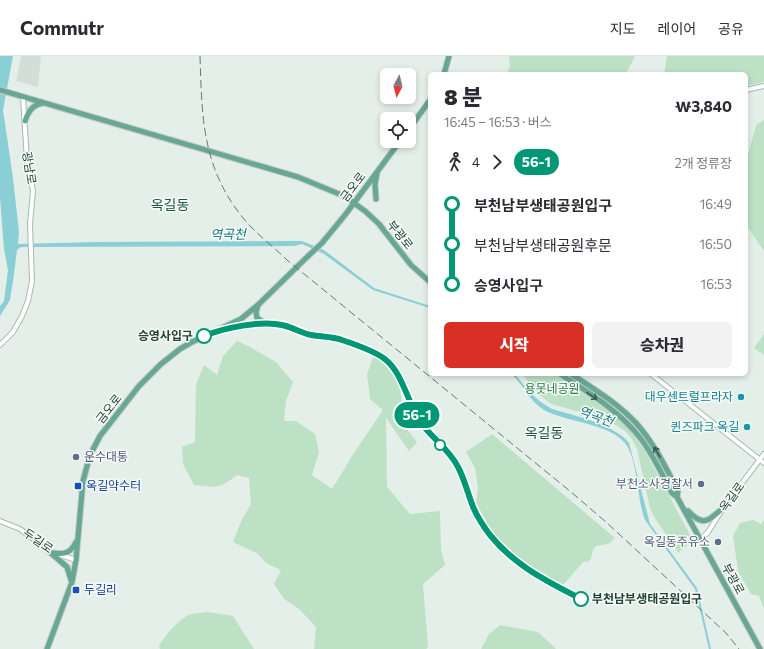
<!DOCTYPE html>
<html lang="ko">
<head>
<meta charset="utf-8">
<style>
	body { margin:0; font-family:Commissioner,"Noto Sans KR",sans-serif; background:#f2f2f3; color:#2b2b33; height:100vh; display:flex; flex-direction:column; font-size:15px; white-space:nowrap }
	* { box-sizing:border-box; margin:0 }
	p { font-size:13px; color:#7c7c81 }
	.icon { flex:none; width:22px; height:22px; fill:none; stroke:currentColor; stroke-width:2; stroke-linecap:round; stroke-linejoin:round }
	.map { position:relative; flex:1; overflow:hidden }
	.details { position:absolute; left:428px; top:16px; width:320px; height:304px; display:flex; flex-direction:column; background:#fff; border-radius:6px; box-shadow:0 2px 6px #0003 }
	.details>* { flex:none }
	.badge { padding:0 8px; border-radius:13px; font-size:14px; line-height:26px }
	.needle { width:26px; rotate:187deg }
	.controls { position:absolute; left:380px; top:12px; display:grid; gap:8px }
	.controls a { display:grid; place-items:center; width:36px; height:36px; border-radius:6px; background:#fff; box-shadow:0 2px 6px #0003; font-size:20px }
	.map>.badge { position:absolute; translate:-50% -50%; box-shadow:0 0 0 2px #fff }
	.legs { display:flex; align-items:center; gap:6px; height:44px; padding:0 16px; font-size:13px }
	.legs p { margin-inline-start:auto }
	.overview { display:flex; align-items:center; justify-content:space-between; height:68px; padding:0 16px }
	h1 { font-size:22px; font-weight:800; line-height:30px }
	.action { display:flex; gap:8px; margin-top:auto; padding:8px 16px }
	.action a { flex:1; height:46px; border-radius:6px; background:#d93025; color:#fff; font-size:16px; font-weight:800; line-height:46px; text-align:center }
	.action a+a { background:#f2f2f3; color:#2b2b33 }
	ul { padding:0 16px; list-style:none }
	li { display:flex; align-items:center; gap:14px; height:40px; font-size:15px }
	li i { display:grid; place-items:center; width:6px; height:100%; margin:0 5px; background:currentColor }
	li i::after { content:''; width:10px; height:10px; margin:-5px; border:3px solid; border-radius:50%; background:#fff }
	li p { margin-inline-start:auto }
	li:first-child i { background:linear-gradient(#0000 50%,currentColor 0) }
	li:last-child i { background:linear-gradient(currentColor 50%,#0000 0) }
	header { display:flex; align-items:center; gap:24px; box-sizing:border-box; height:56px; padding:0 20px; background:#fff; border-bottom:1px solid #e1e1e2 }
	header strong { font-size:19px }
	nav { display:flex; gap:22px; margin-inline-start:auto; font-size:14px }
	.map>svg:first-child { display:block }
	.built { fill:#d2dfd9 }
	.green { fill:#bce1c5 }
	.water { fill:#8aced6 }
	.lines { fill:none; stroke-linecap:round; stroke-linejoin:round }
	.minor-casing { stroke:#a7b8b1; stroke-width:6 }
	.major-casing { stroke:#c1cac7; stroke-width:7 }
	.minor { stroke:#fff; stroke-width:4 }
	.major { stroke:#67a793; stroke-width:5 }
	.rail { stroke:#5d7d73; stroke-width:1; stroke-dasharray:8 4; stroke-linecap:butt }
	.oneway { stroke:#335b4f }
	.line-1-casing { stroke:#fff; stroke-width:9 }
	.line-1 { stroke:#009775; stroke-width:6 }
	.stop-1-dot { fill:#fff; stroke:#009775; stroke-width:2 }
	.culture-dot { fill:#0f9aa8; stroke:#f6fbf8; stroke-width:1.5 }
	.service-dot { fill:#5c6f8a; stroke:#f6fbf8; stroke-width:1.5 }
	.transit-dot { fill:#1a4fb4; stroke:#f6fbf8; stroke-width:1.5 }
	.labels { text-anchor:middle; stroke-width:3; stroke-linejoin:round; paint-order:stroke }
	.street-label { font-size:12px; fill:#224238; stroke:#f6fbf8 }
	.stop-label { font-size:12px; font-weight:bold; fill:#224238; stroke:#f6fbf8; text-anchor:end }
	.park-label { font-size:12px; fill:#2a7c46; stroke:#f6fbf8 }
	.culture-label { font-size:12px; fill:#0d838f; stroke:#f6fbf8; text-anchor:end }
	.service-label { font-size:12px; fill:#4e5e75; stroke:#f6fbf8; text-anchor:end }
	.transit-label { font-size:12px; fill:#164399; stroke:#f6fbf8; text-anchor:start }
	.water-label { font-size:13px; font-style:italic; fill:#187582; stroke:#f6fbf8 }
	.quarter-label { font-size:14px; fill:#1c5645; stroke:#f6fbf8 }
</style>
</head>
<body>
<header>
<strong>Commutr</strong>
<nav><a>지도</a><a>레이어</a><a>공유</a></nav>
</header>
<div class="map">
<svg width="764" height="593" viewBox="0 0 764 593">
	<rect width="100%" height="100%" fill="#e5efea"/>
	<!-- built -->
	<path class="built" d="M 21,0 L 41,0 L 38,31 L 16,25 Z"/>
	<!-- green -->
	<path class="green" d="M 509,0 L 635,0 L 626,18 L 507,18 L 510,9 Z
		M 667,0 L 764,0 L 764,26 L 746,30 L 746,18 L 664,18 Z
		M 764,64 L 764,195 L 746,169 L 746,107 L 756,69 Z
		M 764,278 L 764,299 L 754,292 Z
		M 237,285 L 248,290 L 276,306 L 293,326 L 286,345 L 284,365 L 296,365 L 315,378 L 319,396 L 312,419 L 332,433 L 352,400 L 383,354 L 370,343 L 367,318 L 374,299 L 388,308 L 394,317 L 400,330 L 404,369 L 417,386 L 409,395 L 386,362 L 387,431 L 410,458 L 440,455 L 441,493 L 445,509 L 423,528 L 428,591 L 426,593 L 314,593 L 316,571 L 299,553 L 284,543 L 274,528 L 281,514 L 266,507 L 258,498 L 233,486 L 242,463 L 251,448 L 249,422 L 237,419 C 218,434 217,431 194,429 L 183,408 L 182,391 L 195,386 L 196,328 L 204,309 L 217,319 L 223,300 Z
		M 522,318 L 554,318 L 616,360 L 626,369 L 645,395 L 693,484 L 678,497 C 670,481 657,469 650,452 L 637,393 C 634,387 632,382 627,377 C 615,364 572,354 554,349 C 540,342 532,330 522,318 Z
		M 492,378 L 615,482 L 608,488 L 596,490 L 593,494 L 591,503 L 587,506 L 584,505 L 563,529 L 521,505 L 495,480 L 487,468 L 476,446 L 478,432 L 475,412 L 466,396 Z
		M 753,464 L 761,468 L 764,464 L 764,553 L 759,540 L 751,538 L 738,515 L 733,480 L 740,467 Z
		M 208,556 L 233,560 L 254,593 L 160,593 L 159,590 C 165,579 180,562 191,558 C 196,557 202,557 208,556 Z
		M 500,569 L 538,576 L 556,593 L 481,593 L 489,578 Z"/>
	<!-- water -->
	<path class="water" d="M 0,0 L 13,0 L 3,54 L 13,122 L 19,176 L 18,188 L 97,186 L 302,185 L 324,194 L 374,232 L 430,250 L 430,252 L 373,234 L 324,198 L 302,188 L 294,190 L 21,191 L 17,194 L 13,225 L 10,244 L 0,260 L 0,250 L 4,245 L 8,214 L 4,193 L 0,142 Z
		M 511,318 L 515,318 C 527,333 534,343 552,353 C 575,360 614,368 629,387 L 650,468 L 697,532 L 711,593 L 709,593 L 695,533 L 645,464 C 637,444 638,403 625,387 C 608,367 566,366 544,354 C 529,345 524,329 511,318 Z"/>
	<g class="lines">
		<defs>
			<path id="minor" d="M 746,34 L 764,30
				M 220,275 L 265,267
				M 0,289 L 13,276 L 22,260 L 28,245 L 32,225 L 30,168 L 33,135 L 27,105 L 23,41
				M 651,318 L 764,407
				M 0,465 L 20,473 L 44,491
				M 700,484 L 708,476 L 724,451 L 764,398
				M 57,498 L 76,504"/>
			<path id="major" d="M 444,18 L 449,0
				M 0,34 L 298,121 L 344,140 L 365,155 L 379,168 L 411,209 L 430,226
				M 25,65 C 28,56 32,49 43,47
				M 409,73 L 430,44
				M 376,143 L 375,128 L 377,117
				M 258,249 L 256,256 L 257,262 L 265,267
				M 560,318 C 589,337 620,355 641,383 C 654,400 662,419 672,437 L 677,441 L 760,593
				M 571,318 C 594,333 617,347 636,367 C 654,387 666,412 678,435 L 677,441
				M 688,455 C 704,472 709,464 724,451
				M 43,490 L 67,511 L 71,524
				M 54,497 C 66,499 71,496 76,486
				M 47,593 L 72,526 L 76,504 L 83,425 L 90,399 L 100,380 L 139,330 L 161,308 L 180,293 L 192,286 L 241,263 L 259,248 L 305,203 L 322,187 L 345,159 L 400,85"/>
		</defs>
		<!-- minor casing -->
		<use href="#minor" class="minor-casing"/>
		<!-- major casing -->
		<use href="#major" class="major-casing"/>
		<!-- minor -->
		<use href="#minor" class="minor"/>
		<!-- major -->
		<use href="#major" class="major"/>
		<!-- rail -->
		<path class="rail" d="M 200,0 C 202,62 202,111 243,162 C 256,178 273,190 287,204 L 571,436 L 606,466 L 726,577 L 739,593"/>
	</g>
	<!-- one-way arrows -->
	<defs><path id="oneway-shaft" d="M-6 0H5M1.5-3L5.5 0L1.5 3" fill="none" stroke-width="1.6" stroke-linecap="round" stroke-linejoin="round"/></defs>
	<g class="oneway">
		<use href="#oneway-shaft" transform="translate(592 340) rotate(34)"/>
		<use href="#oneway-shaft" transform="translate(657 396) rotate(-120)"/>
	</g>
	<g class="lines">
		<defs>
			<path id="line-1" d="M 204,280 C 224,272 261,264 282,269 C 292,271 301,277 311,279 C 322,281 332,280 342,284 C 354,288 377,296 386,304 C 403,318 408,348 421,367 C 432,382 450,394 458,411 C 465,424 468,439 474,453 C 478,462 484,471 490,479 C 515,510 547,525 581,543"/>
		</defs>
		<!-- line-1 casing -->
		<use href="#line-1" class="line-1-casing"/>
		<!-- line-1 -->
		<use href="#line-1" class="line-1"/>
	</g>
	<!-- markers -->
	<g class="stop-1-dot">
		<circle cx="204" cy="280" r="7"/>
		<circle cx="440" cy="389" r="5"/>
		<circle cx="581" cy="543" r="7"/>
	</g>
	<g class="culture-dot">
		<circle cx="741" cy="341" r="4"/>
		<circle cx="747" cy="371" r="4"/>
	</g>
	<g class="service-dot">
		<circle cx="76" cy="401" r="4"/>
		<circle cx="701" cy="428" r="4"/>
		<circle cx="718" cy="486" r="4"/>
	</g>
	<g class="transit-dot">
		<rect x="74" y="426" width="8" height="8" rx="2"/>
		<rect x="72" y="530" width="8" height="8" rx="2"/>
	</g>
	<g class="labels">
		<!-- street labels -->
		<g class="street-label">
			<text transform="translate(29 112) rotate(81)" y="4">광남로</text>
			<text transform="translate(353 131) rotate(-53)" y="4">금오로</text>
			<text transform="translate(400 179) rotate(51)" y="4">부광로</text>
			<text transform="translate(109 353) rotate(-52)" y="4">금오로</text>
			<text transform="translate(732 441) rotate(-54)" y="4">옥길로</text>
			<text transform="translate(38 485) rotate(34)" y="4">두길로</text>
			<text transform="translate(733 523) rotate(61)" y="4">부광로</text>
		</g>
		<!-- stop labels -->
		<g class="stop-label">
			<text x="193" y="284">승영사입구</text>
			<text x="592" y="547" text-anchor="start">부천남부생태공원입구</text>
		</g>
		<!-- park labels -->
		<g class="park-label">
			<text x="552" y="337">용못네공원</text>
		</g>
		<!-- culture labels -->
		<g class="culture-label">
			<text x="733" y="345">대우센트럴프라자</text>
			<text x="739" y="375">퀸즈파크 옥길</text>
		</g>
		<!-- service labels -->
		<g class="service-label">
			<text x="84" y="405" text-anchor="start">운수대통</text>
			<text x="693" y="432">부천소사경찰서</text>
			<text x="710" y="490">옥길동주유소</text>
		</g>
		<!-- transit labels -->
		<g class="transit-label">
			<text x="86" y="434">옥길약수터</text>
			<text x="84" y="538">두길리</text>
		</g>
		<!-- water labels -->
		<g class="water-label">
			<text transform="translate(228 178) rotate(-1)" y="5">역곡천</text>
			<text transform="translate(596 360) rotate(20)" y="5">역곡천</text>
		</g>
		<!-- quarter labels -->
		<g class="quarter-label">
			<text x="170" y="154">옥길동</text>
			<text x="544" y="382">옥길동</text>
		</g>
	</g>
</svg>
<div class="controls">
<a><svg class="needle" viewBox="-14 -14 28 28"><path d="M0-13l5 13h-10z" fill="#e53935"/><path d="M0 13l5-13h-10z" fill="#7c7c81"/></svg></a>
<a><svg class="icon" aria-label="locate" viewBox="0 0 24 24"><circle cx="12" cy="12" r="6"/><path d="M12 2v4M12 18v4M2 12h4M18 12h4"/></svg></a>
</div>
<b class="badge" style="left:417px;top:359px;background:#009775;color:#fff">56-1</b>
<section class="details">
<div class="overview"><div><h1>8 분</h1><p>16:45 – 16:53 · 버스</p></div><b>₩3,840</b></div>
<div class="legs"><svg class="icon" aria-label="walk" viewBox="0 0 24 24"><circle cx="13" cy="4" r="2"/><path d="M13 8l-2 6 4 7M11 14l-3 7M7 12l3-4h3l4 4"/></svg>4<svg class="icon" aria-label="forward" viewBox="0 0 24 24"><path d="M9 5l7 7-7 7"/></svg><b class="badge" style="background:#009775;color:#fff">56-1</b><p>2개 정류장</p></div>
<ul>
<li><i style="color:#009775"></i><b>부천남부생태공원입구</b><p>16:49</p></li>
<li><i style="color:#009775"></i><span>부천남부생태공원후문</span><p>16:50</p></li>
<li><i style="color:#009775"></i><b>승영사입구</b><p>16:53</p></li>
</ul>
<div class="action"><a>시작</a><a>승차권</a></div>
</section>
</div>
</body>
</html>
